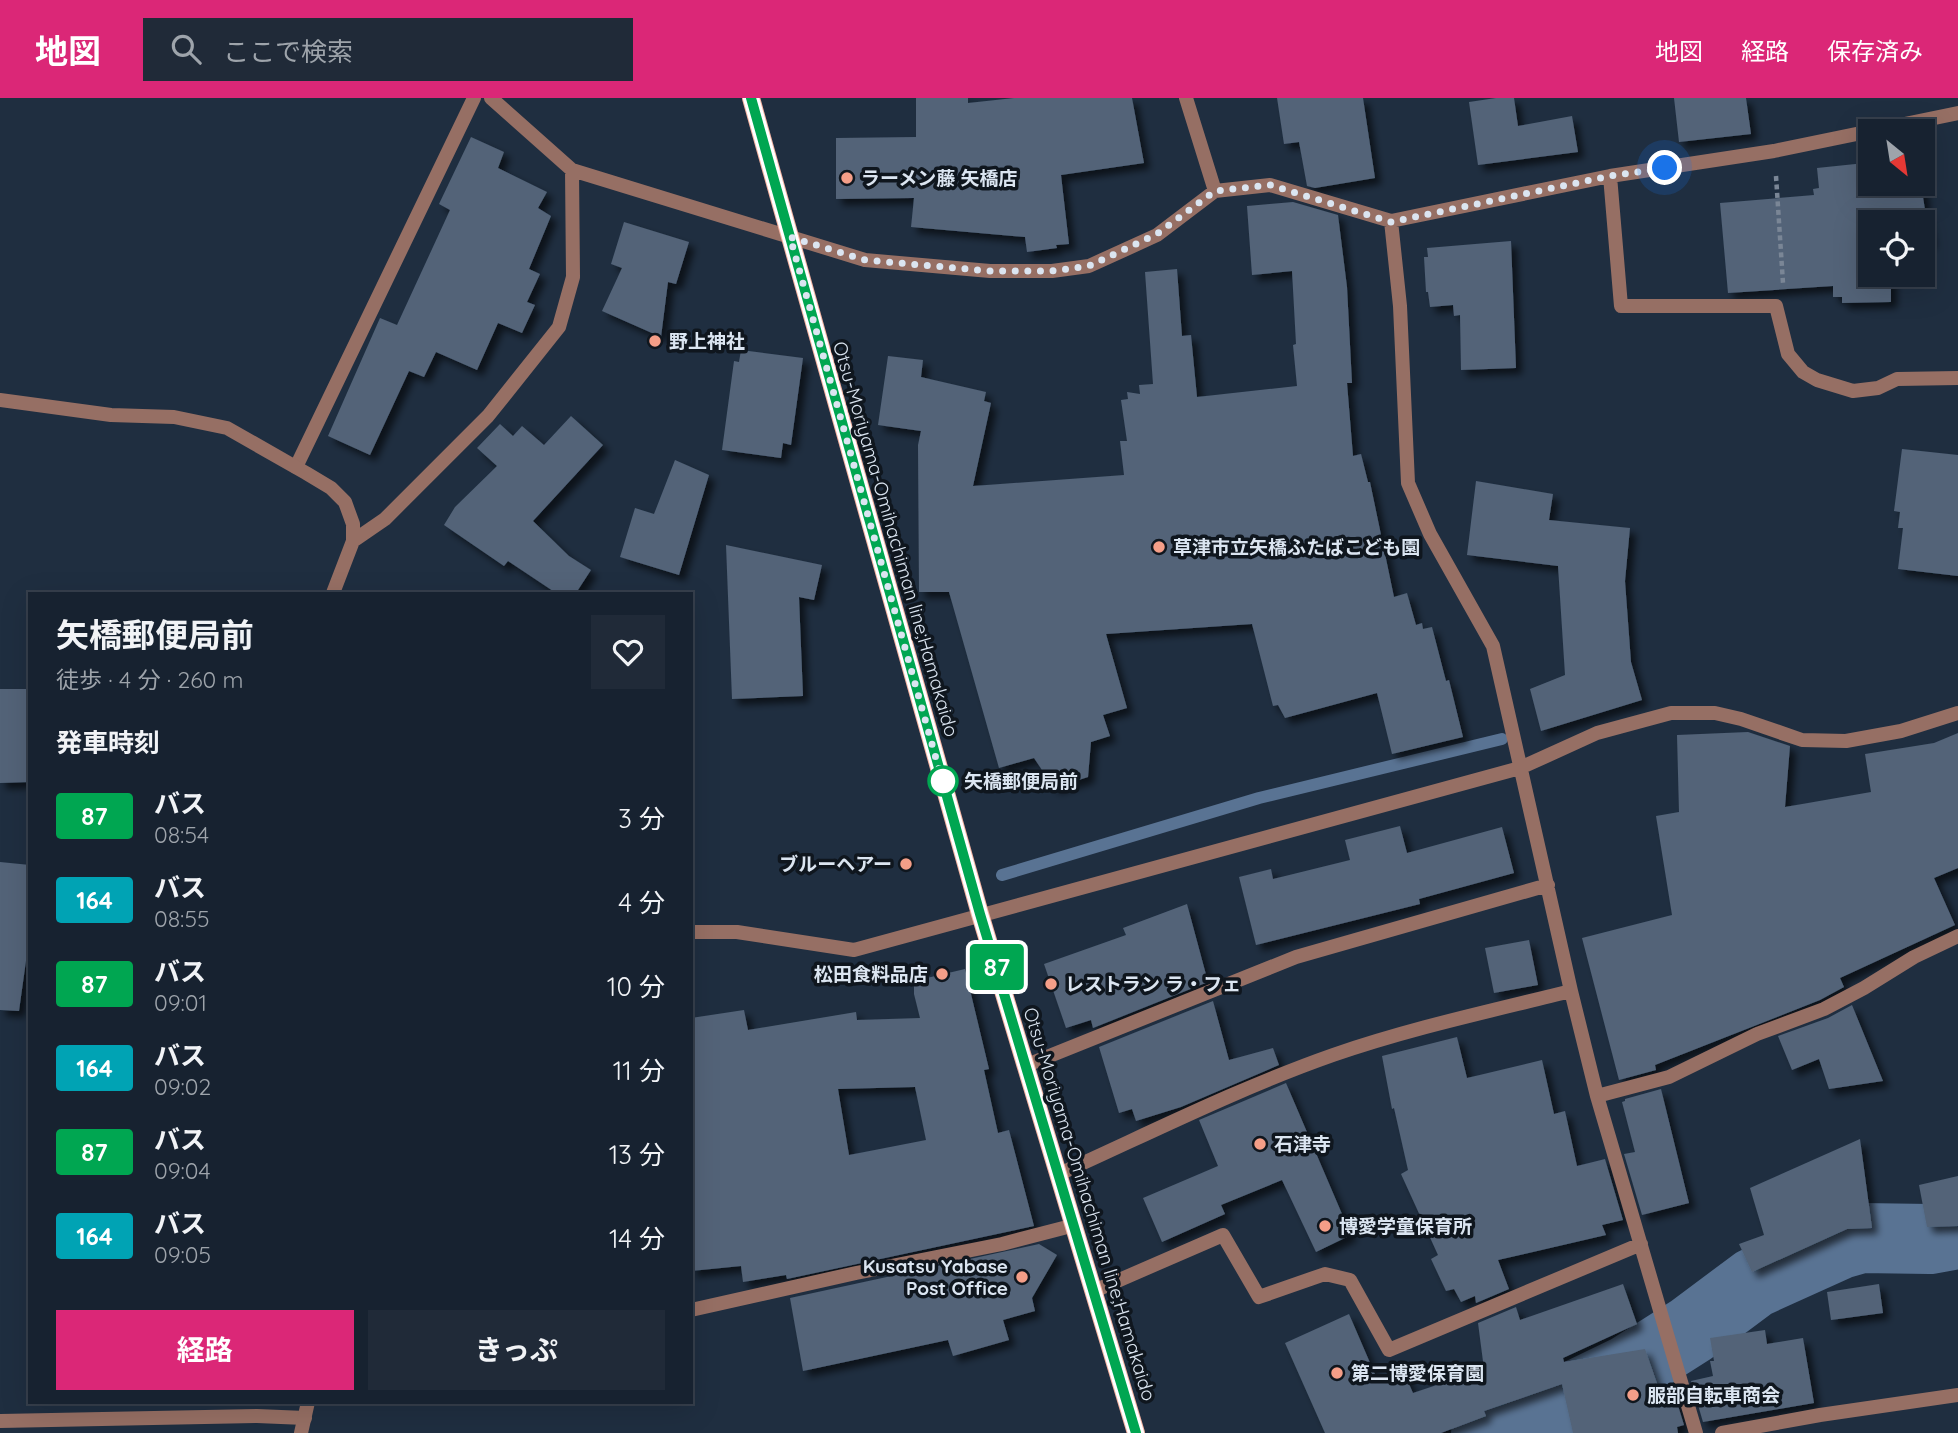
<!DOCTYPE html>
<html lang="ja">
<head>
<meta charset="utf-8">
<style>
	body { margin:0; font-family:Quicksand,"Noto Sans JP",sans-serif; background:#202a38; color:#f1f3f6; height:100vh; display:flex; flex-direction:column; font-size:26px; white-space:nowrap }
	* { box-sizing:border-box; margin:0 }
	p { font-size:23px; color:#9ea4ab }
	.icon { flex:none; width:38px; height:38px; fill:none; stroke:currentColor; stroke-width:2; stroke-linecap:round; stroke-linejoin:round }
	.map { position:relative; flex:1; overflow:hidden }
	.side { position:absolute; left:28px; top:494px; width:665px; height:812px; display:flex; flex-direction:column; background:#172230; border-radius:0px; box-shadow:0 7px 28px #0002,0 0 0 2px #363f4c }
	.side>* { flex:none }
	.badge { padding:0 14px; border-radius:5px; font-size:24px; line-height:46px }
	.needle { width:46px; rotate:150deg }
	.controls { position:absolute; left:1858px; top:21px; display:grid; gap:14px }
	.controls a { display:grid; place-items:center; width:77px; height:77px; border-radius:0px; background:#172230; box-shadow:0 7px 28px #0002,0 0 0 2px #363f4c; font-size:35px }
	.you { position:absolute; width:35px; height:35px; margin:-18px; border:5px solid #fff; border-radius:50%; background:#1a73e8; box-shadow:0 0 0 10px #1a73e833 }
	.map>.badge { position:absolute; translate:-50% -50%; box-shadow:0 0 0 4px #fff }
	h2 { padding:0 28px; font-size:26px; line-height:63px }
	.round { display:grid; place-items:center; flex:none; width:74px; height:74px; border-radius:0px; background:#202a38 }
	.summary { display:flex; align-items:center; justify-content:space-between; height:119px; padding:0 28px }
	h1 { font-size:33px; font-weight:700; line-height:52px }
	.action { display:flex; gap:14px; margin-top:auto; padding:14px 28px }
	.action a { flex:1; height:80px; border-radius:0px; background:#db2777; color:#fff; font-size:28px; font-weight:700; line-height:80px; text-align:center }
	.action a+a { background:#202a38; color:#f1f3f6 }
	ul { padding:0; list-style:none }
	li { display:flex; align-items:center; gap:21px; height:84px; padding:0 28px }
	li div { flex:1 }
	li b { display:block; font-size:26px }
	li em { font-style:normal }
	li .badge { min-width:77px; font-weight:700; text-align:center }
	header { display:flex; align-items:center; gap:42px; box-sizing:border-box; height:98px; padding:0 35px; background:#db2777; color:#fff }
	header strong { font-size:33px }
	nav { display:flex; gap:38px; margin-inline-start:auto; font-size:24px }
	.search { width:490px; height:63px; background:#202a38; display:flex; align-items:center; gap:18px; box-sizing:border-box; padding:0 24px; border-radius:0px; color:#9ea4ab; font-size:26px }
	.map>svg:first-child { display:block }
	.lines { fill:none; stroke-linecap:round; stroke-linejoin:round }
	.stream { stroke:#597393; stroke-width:12 }
	.river { stroke:#597393; stroke-width:70 }
	.building { fill:#526378; fill-rule:evenodd; filter:url(#shadow) }
	.path { stroke:#7a8696; stroke-width:4.5; stroke-dasharray:5 3.5; stroke-linecap:butt }
	.lane { stroke:#966f64; stroke-width:14 }
	.street { stroke:#966f64; stroke-width:14 }
	.primary { stroke:#f6b4a3; stroke-width:18 }
	.line-casing { stroke:#fff; stroke-width:16 }
	.line { stroke:#00a651; stroke-width:10 }
	.walk { stroke:#dbe5f1; stroke-width:7; stroke-dasharray:0 12.6 }
	.poi-dot { fill:#f49e88; stroke:#0f161e; stroke-width:2.5 }
	.stop-dot { fill:#fff; stroke:#00a651; stroke-width:3.5 }
	.labels { text-anchor:middle; stroke-width:7; stroke-linejoin:round; paint-order:stroke }
	.poi-label { font-size:19px; font-weight:bold; fill:#dbe5f1; stroke:#0f161e; text-anchor:start }
	.street-label { font-size:19px; fill:#dbe5f1; stroke:#0f161e }
	.stop-label { font-size:19px; font-weight:bold; fill:#dbe5f1; stroke:#0f161e; text-anchor:start }
</style>
</head>
<body>
<header>
<strong>地図</strong>
<div class="search"><svg class="icon" aria-label="search" viewBox="0 0 24 24"><circle cx="10" cy="10" r="6"/><path d="M15 15l6 6"/></svg>ここで検索</div>
<nav><a>地図</a><a>経路</a><a>保存済み</a></nav>
</header>
<div class="map">
<svg width="1958" height="1335" viewBox="0 0 1958 1335">
	<defs>
		<filter id="shadow"><feDropShadow dx="6" dy="6" stdDeviation="3.5" flood-color="#0009"/></filter>
	</defs>
	<rect width="100%" height="100%" fill="#1f2e40"/>
	<g class="lines">
		<!-- stream -->
		<path class="stream" d="M 1002,777 L 1259,700 L 1502,641"/>
		<!-- river -->
		<path class="river" d="M 1486,1335 L 1568,1301 L 1628,1272 L 1691,1232 L 1754,1185 L 1840,1146 L 1861,1140 L 1930,1141 L 1958,1136"/>
	</g>
	<!-- building -->
	<path class="building" d="M 916,0 L 968,0 L 968,5 L 1014,0 L 1132,0 L 1144,65 L 1061,77 L 1069,146 L 1056,147 L 1057,150 L 1027,154 L 1025,139 L 911,129 L 914,100 L 836,101 L 836,40 L 916,39 Z
		M 1277,0 L 1363,0 L 1375,80 L 1315,90 L 1307,88 L 1299,44 L 1284,46 Z
		M 1496,0 L 1514,0 L 1518,28 L 1572,18 L 1578,54 L 1478,67 L 1469,4 Z
		M 1674,0 L 1746,0 L 1751,36 L 1679,44 Z
		M 471,39 L 504,54 L 498,70 L 547,94 L 538,110 L 551,118 L 529,171 L 540,176 L 527,204 L 535,207 L 522,235 L 498,225 L 477,272 L 436,254 L 424,279 L 409,273 L 370,357 L 328,338 L 380,220 L 397,227 L 450,112 L 439,106 Z
		M 1865,65 L 1866,84 L 1871,84 L 1871,86 L 1921,86 L 1930,144 L 1923,145 L 1923,124 L 1871,124 L 1871,177 L 1891,177 L 1891,204 L 1842,205 L 1842,199 L 1833,199 L 1833,188 L 1728,195 L 1720,105 L 1814,97 L 1813,91 L 1819,90 L 1817,70 Z
		M 1293,104 L 1338,117 L 1347,189 L 1352,285 L 1347,285 L 1353,358 L 1361,356 L 1368,384 L 1370,384 L 1394,499 L 1407,495 L 1416,527 L 1422,525 L 1423,531 L 1432,529 L 1446,583 L 1449,582 L 1463,639 L 1392,656 L 1377,595 L 1285,620 L 1278,607 L 1273,608 L 1252,526 L 1106,536 L 1127,610 L 1103,617 L 1110,638 L 1091,644 L 1088,679 L 1054,690 L 1034,660 L 999,670 L 949,494 L 919,494 L 918,347 L 921,333 L 878,327 L 888,258 L 923,262 L 921,279 L 986,294 L 984,303 L 991,305 L 973,388 L 1124,377 L 1120,343 L 1127,343 L 1121,302 L 1128,301 L 1127,294 L 1140,296 L 1139,287 L 1153,286 L 1145,174 L 1177,171 L 1182,238 L 1191,237 L 1197,299 L 1297,288 L 1293,247 L 1296,246 L 1292,173 L 1252,177 L 1247,108 Z
		M 624,124 L 689,144 L 676,186 L 668,184 L 661,239 L 602,213 L 622,170 L 611,166 Z
		M 1511,143 L 1516,270 L 1461,272 L 1460,217 L 1454,218 L 1453,207 L 1430,209 L 1428,194 L 1426,194 L 1424,159 L 1428,159 L 1427,150 Z
		M 741,252 L 803,260 L 791,347 L 783,345 L 781,360 L 722,352 L 734,263 L 739,264 Z
		M 571,318 L 603,347 L 533,423 L 569,458 L 591,472 L 576,495 L 556,495 L 508,463 L 504,468 L 444,427 L 455,409 L 497,368 L 477,350 L 500,326 L 513,338 L 522,328 L 544,347 Z
		M 1902,351 L 1958,357 L 1958,478 L 1898,471 L 1903,430 L 1898,430 L 1900,414 L 1894,413 Z
		M 675,362 L 709,377 L 679,477 L 620,459 L 635,410 L 654,416 Z
		M 1476,383 L 1553,396 L 1549,422 L 1630,430 L 1625,483 L 1631,564 L 1642,602 L 1541,633 L 1530,591 L 1565,577 L 1558,468 L 1467,457 Z
		M 726,447 L 822,467 L 814,502 L 799,499 L 803,598 L 732,601 Z
		M 0,591 L 30,591 L 30,684 L 0,685 Z
		M 1748,634 L 1790,648 L 1785,709 L 1871,694 L 1865,656 L 1934,645 L 1958,635 L 1958,770 L 1934,780 L 1955,827 L 1840,880 L 1844,889 L 1820,902 L 1655,967 L 1656,972 L 1619,982 L 1582,840 L 1672,817 L 1656,718 L 1679,714 L 1677,637 Z
		M 1400,728 L 1407,755 L 1502,729 L 1514,775 L 1419,801 L 1420,806 L 1256,847 L 1239,779 L 1271,771 L 1273,781 L 1350,762 L 1345,742 Z
		M 0,764 L 30,767 L 30,834 L 19,913 L 0,912 Z
		M 1187,806 L 1208,884 L 1093,930 L 1091,922 L 1066,930 L 1044,866 L 1126,837 L 1123,830 Z
		M 1529,842 L 1538,887 L 1494,895 L 1485,850 Z
		M 965,871 L 989,971 L 984,972 L 998,1035 L 1009,1032 L 1034,1128 L 787,1181 L 786,1177 L 743,1184 L 741,1168 L 691,1173 L 691,920 L 744,912 L 748,932 L 856,914 L 857,922 L 920,920 L 914,896 L 914,883 ZM 915,989 L 926,1042 L 849,1057 L 838,991 Z
		M 1213,903 L 1229,962 L 1273,950 L 1279,967 L 1181,1009 L 1136,1023 L 1132,1011 L 1119,1015 L 1099,949 Z
		M 1852,907 L 1883,983 L 1829,991 L 1819,961 L 1792,972 L 1778,938 L 1828,920 Z
		M 1457,939 L 1467,980 L 1542,962 L 1554,1016 L 1565,1013 L 1577,1068 L 1605,1061 L 1623,1122 L 1602,1127 L 1606,1137 L 1498,1162 L 1509,1191 L 1476,1205 L 1475,1198 L 1461,1204 L 1454,1191 L 1446,1193 L 1431,1161 L 1438,1157 L 1401,1076 L 1408,1072 L 1394,1010 L 1392,1011 L 1382,958 Z
		M 1286,985 L 1351,1137 L 1316,1154 L 1282,1082 L 1221,1107 L 1225,1116 L 1162,1144 L 1143,1100 L 1218,1068 L 1199,1022 Z
		M 1661,991 L 1689,1105 L 1642,1117 L 1624,1056 L 1635,1054 L 1622,1004 L 1625,1003 L 1625,1001 Z
		M 1860,1041 L 1872,1130 L 1847,1131 L 1752,1174 L 1739,1146 L 1764,1137 L 1750,1090 Z
		M 1958,1078 L 1958,1128 L 1927,1129 L 1919,1087 Z
		M 1039,1146 L 1057,1157 L 1032,1200 L 1035,1213 L 1003,1222 L 1009,1242 L 953,1258 L 948,1242 L 803,1273 L 790,1200 Z
		M 1623,1186 L 1637,1226 L 1563,1260 L 1564,1264 L 1645,1251 L 1659,1291 L 1672,1288 L 1684,1327 L 1677,1329 L 1678,1335 L 1573,1335 L 1562,1286 L 1484,1313 L 1486,1318 L 1441,1335 L 1325,1335 L 1285,1245 L 1349,1216 L 1377,1281 L 1402,1270 L 1413,1295 L 1484,1271 L 1478,1225 L 1516,1209 L 1520,1222 Z
		M 1879,1186 L 1883,1215 L 1831,1222 L 1827,1194 Z
		M 1765,1232 L 1767,1246 L 1803,1240 L 1814,1305 L 1703,1324 L 1691,1283 L 1713,1278 L 1710,1263 L 1714,1263 L 1710,1240 Z"/>
	<g class="lines">
		<!-- path -->
		<path class="path" d="M 1776,78 L 1783,185"/>
		<!-- lane -->
		<path class="lane" d="M 296,369 L 474,0
			M 0,1323 L 257,1318 L 305,1320"/>
		<!-- street -->
		<path class="street" d="M 491,0 L 572,72 L 865,162 L 990,173 L 1052,173 L 1089,168 L 1157,137 L 1215,93 L 1270,87 L 1391,123 L 1610,78 L 1774,53 L 1958,15
			M 1186,0 L 1215,93
			M 1610,78 L 1621,208 L 1776,208 L 1788,256 L 1803,274 L 1817,282 L 1853,293 L 1878,290 L 1897,281 L 1958,280
			M 1391,123 L 1400,208 L 1408,385 L 1430,436 L 1493,548 L 1571,893 L 1597,998 L 1696,1335
			M 0,302 L 111,317 L 174,319 L 227,330 L 306,375 L 331,390 L 345,404 L 353,426 L 353,443 L 333,495
			M 353,443 L 385,421 L 488,318 L 559,229 L 573,179 L 572,72
			M 691,834 L 737,834 L 854,852 L 1520,670 L 1597,635 L 1671,615 L 1715,615 L 1741,621 L 1802,642 L 1846,643 L 1901,633 L 1958,615
			M 1027,967 L 1296,859 L 1548,787
			M 1597,998 L 1669,979 L 1757,936 L 1824,911 L 1864,890 L 1914,859 L 1958,838
			M 1059,1076 C 1150,1035 1239,990 1333,957 C 1411,930 1491,913 1571,893
			M 1094,1193 L 1223,1137 L 1259,1199 L 1325,1176 L 1350,1182 L 1389,1252 L 1641,1146
			M 691,1212 L 856,1175 L 1002,1146 L 1075,1127
			M 301,1335 L 308,1304
			M 1722,1335 L 1820,1317 L 1958,1297"/>
		<!-- primary -->
		<path class="primary" d="M 751,0 L 980,816 L 1136,1335"/>
	</g>
	<g class="lines">
		<defs>
			<path id="line" d="M 751,0 L 980,816 L 1136,1335"/>
		</defs>
		<!-- line casing -->
		<use href="#line" class="line-casing"/>
		<!-- line -->
		<use href="#line" class="line"/>
		<!-- walk -->
		<path class="walk" d="M 943,683 L 944,689 L 790,139 L 865,162 L 990,173 L 1052,173 L 1089,168 L 1157,136 L 1215,93 L 1270,87 L 1391,124 L 1610,78 L 1665,70"/>
	</g>
	<!-- markers -->
	<g class="poi-dot">
		<circle cx="847" cy="80" r="7"/>
		<circle cx="655" cy="243" r="7"/>
		<circle cx="1159" cy="449" r="7"/>
		<circle cx="906" cy="766" r="7"/>
		<circle cx="942" cy="876" r="7"/>
		<circle cx="1051" cy="886" r="7"/>
		<circle cx="1260" cy="1046" r="7"/>
		<circle cx="1325" cy="1128" r="7"/>
		<circle cx="1022" cy="1179" r="7"/>
		<circle cx="1337" cy="1275" r="7"/>
		<circle cx="1633" cy="1297" r="7"/>
	</g>
	<circle class="stop-dot" cx="943" cy="683" r="14"/>
	<g class="labels">
		<!-- poi labels -->
		<g class="poi-label">
			<text x="861" y="87">ラーメン藤 矢橋店</text>
			<text x="669" y="250">野上神社</text>
			<text x="1173" y="456">草津市立矢橋ふたばこども園</text>
			<text x="892" y="773" text-anchor="end">ブルーヘアー</text>
			<text x="928" y="883" text-anchor="end">松田食料品店</text>
			<text x="1065" y="893">レストラン ラ・フェ</text>
			<text x="1274" y="1053">石津寺</text>
			<text x="1339" y="1135">博愛学童保育所</text>
			<text x="1008" y="1175" text-anchor="end">Kusatsu Yabase<tspan x="1008" dy="22">Post Office</tspan></text>
			<text x="1351" y="1282">第二博愛保育園</text>
			<text x="1647" y="1304">服部自転車商会</text>
		</g>
		<!-- street labels -->
		<g class="street-label">
			<text transform="translate(896 441) rotate(74)" y="7">Otsu-Moriyama-Omihachiman line;Hamakaido</text>
			<text transform="translate(1090 1106) rotate(73)" y="7">Otsu-Moriyama-Omihachiman line;Hamakaido</text>
		</g>
		<!-- stop labels -->
		<g class="stop-label">
			<text x="964" y="690">矢橋郵便局前</text>
		</g>
	</g>
</svg>
<div class="controls">
<a><svg class="needle" viewBox="-14 -14 28 28"><path d="M0-13l5 13h-10z" fill="#e53935"/><path d="M0 13l5-13h-10z" fill="#9ea4ab"/></svg></a>
<a><svg class="icon" aria-label="locate" viewBox="0 0 24 24"><circle cx="12" cy="12" r="6"/><path d="M12 2v4M12 18v4M2 12h4M18 12h4"/></svg></a>
</div>
<div class="you" style="left:1665px;top:70px"></div>
<b class="badge" style="left:997px;top:869px;background:#00a651;color:#fff">87</b>
<section class="side">
<div class="summary"><div><h1>矢橋郵便局前</h1><p>徒歩 · 4 分 · 260 m</p></div><a class="round"><svg class="icon" aria-label="heart" viewBox="0 0 24 24"><path d="M12 20l-8-8c-3-5 5-10 8-4 3-6 11-1 8 4z"/></svg></a></div>
<h2>発車時刻</h2>
<ul>
<li><span class="badge" style="background:#00a651;color:#fff">87</span><div><b>バス</b><p>08:54</p></div><em>3 分</em></li>
<li><span class="badge" style="background:#00a3b4;color:#fff">164</span><div><b>バス</b><p>08:55</p></div><em>4 分</em></li>
<li><span class="badge" style="background:#00a651;color:#fff">87</span><div><b>バス</b><p>09:01</p></div><em>10 分</em></li>
<li><span class="badge" style="background:#00a3b4;color:#fff">164</span><div><b>バス</b><p>09:02</p></div><em>11 分</em></li>
<li><span class="badge" style="background:#00a651;color:#fff">87</span><div><b>バス</b><p>09:04</p></div><em>13 分</em></li>
<li><span class="badge" style="background:#00a3b4;color:#fff">164</span><div><b>バス</b><p>09:05</p></div><em>14 分</em></li>
</ul>
<div class="action"><a>経路</a><a>きっぷ</a></div>
</section>
</div>
</body>
</html>
